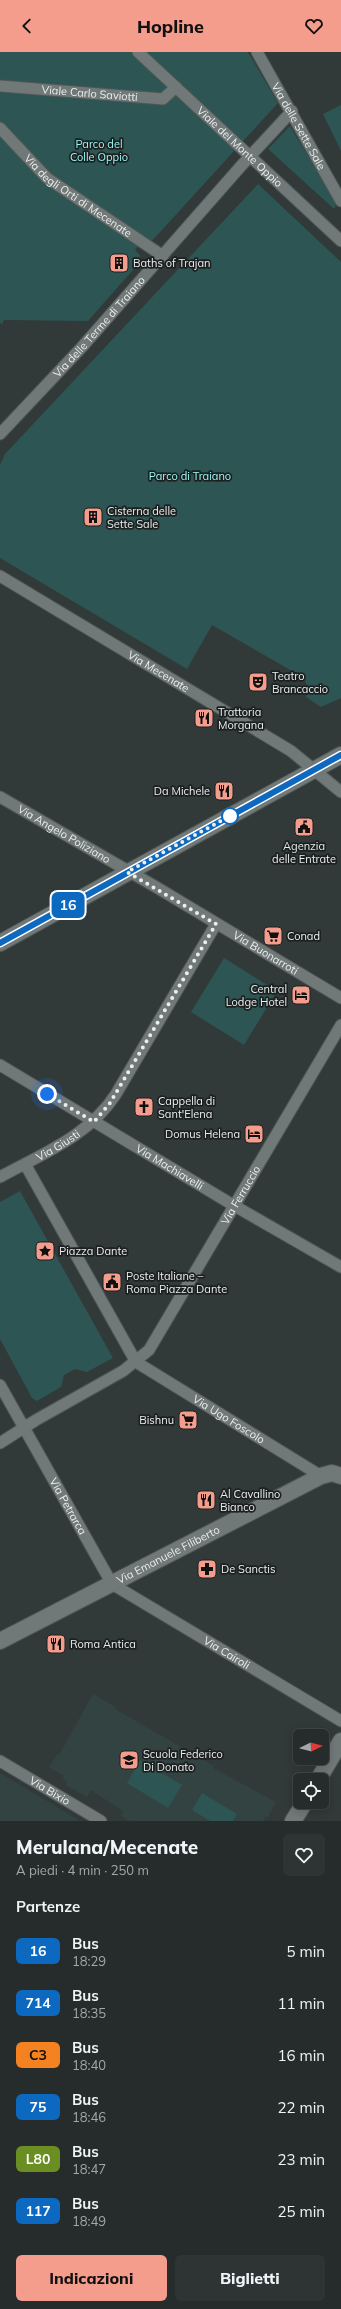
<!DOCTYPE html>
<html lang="it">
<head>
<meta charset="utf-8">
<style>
	body { margin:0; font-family:Mulish,sans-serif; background:#2e3333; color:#f1f3f6; height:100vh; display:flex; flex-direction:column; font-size:15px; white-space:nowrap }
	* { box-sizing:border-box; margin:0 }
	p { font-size:13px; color:#a4a7a9 }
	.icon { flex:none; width:22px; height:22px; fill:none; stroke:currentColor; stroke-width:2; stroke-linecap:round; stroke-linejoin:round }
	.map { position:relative; height:1769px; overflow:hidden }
	.side { display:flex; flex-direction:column; background:#262b2b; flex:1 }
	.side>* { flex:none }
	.badge { padding:0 8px; border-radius:6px; font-size:14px; line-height:26px }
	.needle { width:26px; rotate:84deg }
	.controls { position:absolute; left:293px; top:1677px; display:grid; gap:8px }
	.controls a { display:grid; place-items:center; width:36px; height:36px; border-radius:6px; background:#262b2b; box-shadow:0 2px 10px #0003,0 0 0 1px #424747; font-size:20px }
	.you { position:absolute; width:20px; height:20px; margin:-10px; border:3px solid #fff; border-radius:50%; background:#1a73e8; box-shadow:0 0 0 6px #1a73e833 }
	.map>.badge { position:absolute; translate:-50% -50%; box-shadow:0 0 0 2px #fff }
	h2 { padding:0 16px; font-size:15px; line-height:36px }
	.round { display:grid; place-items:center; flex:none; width:42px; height:42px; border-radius:6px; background:#2e3333 }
	.head { display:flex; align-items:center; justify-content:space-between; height:68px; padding:0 16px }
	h1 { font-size:19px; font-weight:800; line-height:30px }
	.action { display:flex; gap:8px; margin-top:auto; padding:8px 16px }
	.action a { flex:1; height:46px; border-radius:6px; background:#f49d8c; color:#111; font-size:16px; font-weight:800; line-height:46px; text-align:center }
	.action a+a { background:#2e3333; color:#f1f3f6 }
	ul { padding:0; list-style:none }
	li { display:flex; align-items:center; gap:12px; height:52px; padding:0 16px }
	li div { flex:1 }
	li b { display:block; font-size:15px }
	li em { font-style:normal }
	li .badge { min-width:44px; font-weight:700; text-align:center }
	header { display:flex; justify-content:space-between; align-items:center; height:52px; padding:0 16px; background:#f49d8c; color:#111; font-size:18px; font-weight:800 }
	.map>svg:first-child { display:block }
	.built { fill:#334342 }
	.green { fill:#2c5554 }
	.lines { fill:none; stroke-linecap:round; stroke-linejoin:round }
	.street-casing { stroke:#4f5756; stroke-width:13 }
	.secondary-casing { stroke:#4f5756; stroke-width:18 }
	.street { stroke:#707878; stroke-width:11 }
	.secondary { stroke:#707878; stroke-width:16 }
	.line-casing { stroke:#fff; stroke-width:9 }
	.line { stroke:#0c69bf; stroke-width:6 }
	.walk { stroke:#eaefee; stroke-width:4; stroke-dasharray:0 7.2 }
	.stop-dot { fill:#fff; stroke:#0c69bf; stroke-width:2 }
	.labels { text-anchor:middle; stroke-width:3.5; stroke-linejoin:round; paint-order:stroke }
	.street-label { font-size:11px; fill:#eaefee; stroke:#1c2020 }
	.park-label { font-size:11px; fill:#9af7f5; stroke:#1c2020 }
	.poi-label { font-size:11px; fill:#eaefee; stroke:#1c2020; text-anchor:start }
</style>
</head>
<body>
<header><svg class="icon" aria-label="back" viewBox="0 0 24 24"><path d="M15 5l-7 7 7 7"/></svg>Hopline<svg class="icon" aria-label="heart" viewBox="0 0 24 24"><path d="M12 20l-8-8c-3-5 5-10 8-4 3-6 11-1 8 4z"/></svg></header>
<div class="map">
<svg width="341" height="1769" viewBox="0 0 341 1769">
	<rect width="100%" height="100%" fill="#323939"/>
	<!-- built -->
	<path class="built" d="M 93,1642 L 116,1655 L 115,1657 L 214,1714 L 213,1716 L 276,1750 L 268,1765 L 266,1764 L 263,1769 L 130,1769 L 121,1764 L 123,1759 L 91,1738 L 87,1745 L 66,1733 L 67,1730 L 62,1727 L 64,1724 L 49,1715 L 57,1702 L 59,1703 Z
		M 0,1721 L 37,1743 L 80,1769 L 0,1769 Z"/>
	<!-- green -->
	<path class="green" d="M 0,0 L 248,0 L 278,51 L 151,190 L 145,186 L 135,198 L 140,203 L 139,211 L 88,269 L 4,268 L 2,272 L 0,271 Z
		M 341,53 L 341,99 L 323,62 Z
		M 290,74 L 336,151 L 335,156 L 333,156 L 268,97 Z
		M 258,132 L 341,210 L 341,646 L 321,655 L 306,645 L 309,638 L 305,629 L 306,627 L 212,573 L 187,617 L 0,506 L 0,413 L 5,402 Z
		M 224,906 L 277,939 L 244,993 L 191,960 Z
		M 20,1139 L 113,1306 L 87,1320 L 75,1317 L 64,1323 L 61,1335 L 37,1349 L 32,1346 L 0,1287 L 0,1150 Z
		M 140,1708 L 182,1733 L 168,1756 L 127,1731 Z
		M 202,1741 L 237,1762 L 233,1769 L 210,1769 L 192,1758 Z"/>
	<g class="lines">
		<defs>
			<g id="street">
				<path id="s1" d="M 138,0 L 341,189"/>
				<path id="s2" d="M 257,0 L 341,149"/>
				<path id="s3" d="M 0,34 L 163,47 L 176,35"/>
				<path id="s4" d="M 0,76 L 47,126 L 163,204"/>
				<path id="s5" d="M 0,382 L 82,295 L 241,114 L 292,59"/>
				<path id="s6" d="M 0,524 L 291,699 L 341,740"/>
				<path id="s7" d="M 0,745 L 156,835 L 341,946"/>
				<path id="s8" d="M 0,1013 L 233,1153 L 341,1215"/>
				<path id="s9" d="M 25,1112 L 136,1310 L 321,1424"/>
				<path id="s10" d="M 0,1125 C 42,1102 89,1084 116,1042 L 216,872"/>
				<path id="s11" d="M 0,1333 L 112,1532 L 341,1669"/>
				<path id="s12" d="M 0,1391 L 36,1368 L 123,1319 L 149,1298 L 341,973"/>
				<path id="s13" d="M 0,1709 L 101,1769"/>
			</g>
			<g id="secondary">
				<path d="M 0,891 L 341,703"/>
				<path id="s14" d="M 0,1589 L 321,1424 L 332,1421 L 341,1424"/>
				<path d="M 318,1728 L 341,1689"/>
				<path d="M 293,1769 L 305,1750"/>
			</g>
		</defs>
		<!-- street casing -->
		<use href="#street" class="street-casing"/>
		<!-- secondary casing -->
		<use href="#secondary" class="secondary-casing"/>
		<!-- street -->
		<use href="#street" class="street"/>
		<!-- secondary -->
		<use href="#secondary" class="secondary"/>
	</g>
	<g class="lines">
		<defs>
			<path id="line" d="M 0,891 L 341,703"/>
		</defs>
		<!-- line casing -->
		<use href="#line" class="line-casing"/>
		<!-- line -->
		<use href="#line" class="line"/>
		<!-- walk -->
		<path class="walk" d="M 47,1042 L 94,1070 L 110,1051 L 216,872 L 127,820 L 230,764"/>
	</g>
	<!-- icons -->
	<defs>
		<symbol id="building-square" viewBox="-11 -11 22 22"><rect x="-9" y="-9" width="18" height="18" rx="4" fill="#f49d8c" stroke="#1c2020"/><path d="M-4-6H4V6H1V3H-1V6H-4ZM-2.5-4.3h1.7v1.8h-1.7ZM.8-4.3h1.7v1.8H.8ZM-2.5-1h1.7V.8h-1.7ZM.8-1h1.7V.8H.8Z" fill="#111"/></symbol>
		<symbol id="theatre-square" viewBox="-11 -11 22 22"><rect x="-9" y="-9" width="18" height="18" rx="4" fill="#f49d8c" stroke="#1c2020"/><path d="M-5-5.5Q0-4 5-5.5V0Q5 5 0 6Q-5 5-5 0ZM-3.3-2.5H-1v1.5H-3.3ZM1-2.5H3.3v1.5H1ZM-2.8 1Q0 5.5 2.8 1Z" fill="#111"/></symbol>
		<symbol id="restaurant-square" viewBox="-11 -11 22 22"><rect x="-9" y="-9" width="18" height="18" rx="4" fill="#f49d8c" stroke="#1c2020"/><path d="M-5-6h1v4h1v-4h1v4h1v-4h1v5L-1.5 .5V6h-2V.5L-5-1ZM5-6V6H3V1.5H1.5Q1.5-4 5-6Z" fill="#111"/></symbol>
		<symbol id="civic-square" viewBox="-11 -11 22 22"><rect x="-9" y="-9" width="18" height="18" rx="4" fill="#f49d8c" stroke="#1c2020"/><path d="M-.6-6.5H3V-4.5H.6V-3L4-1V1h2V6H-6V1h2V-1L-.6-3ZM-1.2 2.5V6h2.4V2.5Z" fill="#111"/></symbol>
		<symbol id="supermarket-square" viewBox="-11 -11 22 22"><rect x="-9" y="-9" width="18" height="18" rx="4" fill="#f49d8c" stroke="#1c2020"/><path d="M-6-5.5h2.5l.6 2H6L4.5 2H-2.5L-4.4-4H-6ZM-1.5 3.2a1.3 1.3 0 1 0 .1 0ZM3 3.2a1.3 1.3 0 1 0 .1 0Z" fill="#111"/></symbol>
		<symbol id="hotel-square" viewBox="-11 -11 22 22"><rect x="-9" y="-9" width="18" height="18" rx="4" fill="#f49d8c" stroke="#1c2020"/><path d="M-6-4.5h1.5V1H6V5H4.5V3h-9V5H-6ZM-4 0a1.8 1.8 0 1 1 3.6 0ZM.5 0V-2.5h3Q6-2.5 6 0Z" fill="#111"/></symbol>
		<symbol id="church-square" viewBox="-11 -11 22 22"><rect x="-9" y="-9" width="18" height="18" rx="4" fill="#f49d8c" stroke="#1c2020"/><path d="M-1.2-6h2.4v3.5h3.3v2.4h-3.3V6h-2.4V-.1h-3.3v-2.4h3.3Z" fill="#111"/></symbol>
		<symbol id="sight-square" viewBox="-11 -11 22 22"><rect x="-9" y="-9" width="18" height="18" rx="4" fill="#f49d8c" stroke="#1c2020"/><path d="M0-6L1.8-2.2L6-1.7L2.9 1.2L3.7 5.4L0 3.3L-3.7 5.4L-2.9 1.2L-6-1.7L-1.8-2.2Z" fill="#111"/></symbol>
		<symbol id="pharmacy-square" viewBox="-11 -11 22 22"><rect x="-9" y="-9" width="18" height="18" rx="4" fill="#f49d8c" stroke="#1c2020"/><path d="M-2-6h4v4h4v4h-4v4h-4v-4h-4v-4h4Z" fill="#111"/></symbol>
		<symbol id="school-square" viewBox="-11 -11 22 22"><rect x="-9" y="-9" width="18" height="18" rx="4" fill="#f49d8c" stroke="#1c2020"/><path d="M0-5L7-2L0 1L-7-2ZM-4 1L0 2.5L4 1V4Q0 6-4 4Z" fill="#111"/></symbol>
	</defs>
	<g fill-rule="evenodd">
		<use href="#building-square" x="108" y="200" width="22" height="22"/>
		<use href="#building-square" x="82" y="454" width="22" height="22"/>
		<use href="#theatre-square" x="247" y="619" width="22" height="22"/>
		<use href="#restaurant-square" x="193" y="655" width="22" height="22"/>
		<use href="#restaurant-square" x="213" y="728" width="22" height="22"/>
		<use href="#civic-square" x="293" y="764" width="22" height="22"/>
		<use href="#supermarket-square" x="262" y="873" width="22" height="22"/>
		<use href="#hotel-square" x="290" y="932" width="22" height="22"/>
		<use href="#church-square" x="133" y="1044" width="22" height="22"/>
		<use href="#hotel-square" x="243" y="1071" width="22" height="22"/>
		<use href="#sight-square" x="34" y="1188" width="22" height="22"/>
		<use href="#civic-square" x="101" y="1219" width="22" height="22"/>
		<use href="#supermarket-square" x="177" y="1357" width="22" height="22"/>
		<use href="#restaurant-square" x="195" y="1437" width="22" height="22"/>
		<use href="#pharmacy-square" x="196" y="1506" width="22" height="22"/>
		<use href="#restaurant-square" x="45" y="1581" width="22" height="22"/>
		<use href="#school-square" x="118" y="1697" width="22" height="22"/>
	</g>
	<!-- markers -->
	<circle class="stop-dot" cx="230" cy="764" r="8"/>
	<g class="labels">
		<!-- street labels -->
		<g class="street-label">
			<text dy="4" stroke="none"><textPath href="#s3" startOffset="90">Viale Carlo Saviotti</textPath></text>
			<text dy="4" stroke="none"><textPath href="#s2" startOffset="85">Via delle Sette Sale</textPath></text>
			<text dy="4" stroke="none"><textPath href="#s1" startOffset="139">Viale del Monte Oppio</textPath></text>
			<text dy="4" stroke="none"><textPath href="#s4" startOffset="104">Via degli Orti di Mecenate</textPath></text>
			<text dy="4" stroke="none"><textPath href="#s5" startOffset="146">Via delle Terme di Traiano</textPath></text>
			<text dy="4" stroke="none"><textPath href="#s6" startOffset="185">Via Mecenate</textPath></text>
			<text dy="4" stroke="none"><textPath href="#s7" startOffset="74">Via Angelo Poliziano</textPath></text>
			<text dy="4" stroke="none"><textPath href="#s7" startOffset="308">Via Buonarroti</textPath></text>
			<text dy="4" stroke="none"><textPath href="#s10" startOffset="66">Via Giusti</textPath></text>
			<text dy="4" stroke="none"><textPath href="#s8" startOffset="198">Via Machiavelli</textPath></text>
			<text dy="4" stroke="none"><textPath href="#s12" startOffset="356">Via Ferruccio</textPath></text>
			<text dy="4" stroke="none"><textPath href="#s9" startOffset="336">Via Ugo Foscolo</textPath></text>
			<text dy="4" stroke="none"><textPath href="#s11" startOffset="139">Via Petrarca</textPath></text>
			<text dy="4" stroke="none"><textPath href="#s14" startOffset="189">Via Emanuele Filiberto</textPath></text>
			<text dy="4" stroke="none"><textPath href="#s11" startOffset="362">Via Cairoli</textPath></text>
			<text dy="4" stroke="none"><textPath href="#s13" startOffset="58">Via Bixio</textPath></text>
		</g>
		<!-- park labels -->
		<g class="park-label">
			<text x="99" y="96">Parco del<tspan x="99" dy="13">Colle Oppio</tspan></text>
			<text x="190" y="428">Parco di Traiano</text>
		</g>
		<!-- poi labels -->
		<g class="poi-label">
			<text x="133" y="215">Baths of Trajan</text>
			<text x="107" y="463">Cisterna delle<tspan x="107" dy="13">Sette Sale</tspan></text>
			<text x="272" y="628">Teatro<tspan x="272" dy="13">Brancaccio</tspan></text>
			<text x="218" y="664">Trattoria<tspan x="218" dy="13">Morgana</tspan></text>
			<text x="210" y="743" text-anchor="end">Da Michele</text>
			<text x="304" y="798" text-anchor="middle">Agenzia<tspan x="304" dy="13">delle Entrate</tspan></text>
			<text x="287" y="888">Conad</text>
			<text x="287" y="941" text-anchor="end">Central<tspan x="287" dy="13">Lodge Hotel</tspan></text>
			<text x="158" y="1053">Cappella di<tspan x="158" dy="13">Sant'Elena</tspan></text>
			<text x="240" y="1086" text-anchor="end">Domus Helena</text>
			<text x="59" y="1203">Piazza Dante</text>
			<text x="126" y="1228">Poste Italiane –<tspan x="126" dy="13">Roma Piazza Dante</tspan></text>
			<text x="174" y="1372" text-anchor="end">Bishnu</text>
			<text x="220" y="1446">Al Cavallino<tspan x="220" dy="13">Bianco</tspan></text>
			<text x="221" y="1521">De Sanctis</text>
			<text x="70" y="1596">Roma Antica</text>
			<text x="143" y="1706">Scuola Federico<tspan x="143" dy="13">Di Donato</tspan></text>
		</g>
	</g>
</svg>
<div class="controls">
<a><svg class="needle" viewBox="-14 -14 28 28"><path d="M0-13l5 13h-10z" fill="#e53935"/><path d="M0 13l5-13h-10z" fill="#a4a7a9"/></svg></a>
<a><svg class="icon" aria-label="locate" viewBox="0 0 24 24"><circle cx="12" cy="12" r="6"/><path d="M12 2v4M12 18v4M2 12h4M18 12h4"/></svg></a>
</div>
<div class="you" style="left:47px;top:1042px"></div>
<b class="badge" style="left:68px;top:853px;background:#0c69bf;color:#fff">16</b>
</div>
<section class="side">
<div class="head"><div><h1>Merulana/Mecenate</h1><p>A piedi · 4 min · 250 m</p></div><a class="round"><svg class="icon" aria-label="heart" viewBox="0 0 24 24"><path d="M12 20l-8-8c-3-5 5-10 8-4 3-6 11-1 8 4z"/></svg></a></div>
<h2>Partenze</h2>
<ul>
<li><span class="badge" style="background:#0c69bf;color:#fff">16</span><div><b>Bus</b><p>18:29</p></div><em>5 min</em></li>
<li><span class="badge" style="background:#0c69bf;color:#fff">714</span><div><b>Bus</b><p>18:35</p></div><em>11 min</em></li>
<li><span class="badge" style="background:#f58220;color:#111">C3</span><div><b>Bus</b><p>18:40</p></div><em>16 min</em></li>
<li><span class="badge" style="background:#0c69bf;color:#fff">75</span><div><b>Bus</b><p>18:46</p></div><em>22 min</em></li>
<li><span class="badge" style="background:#6b8e23;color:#fff">L80</span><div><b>Bus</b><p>18:47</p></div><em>23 min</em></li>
<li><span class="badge" style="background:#0c69bf;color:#fff">117</span><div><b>Bus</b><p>18:49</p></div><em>25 min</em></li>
</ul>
<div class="action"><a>Indicazioni</a><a>Biglietti</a></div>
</section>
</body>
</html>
